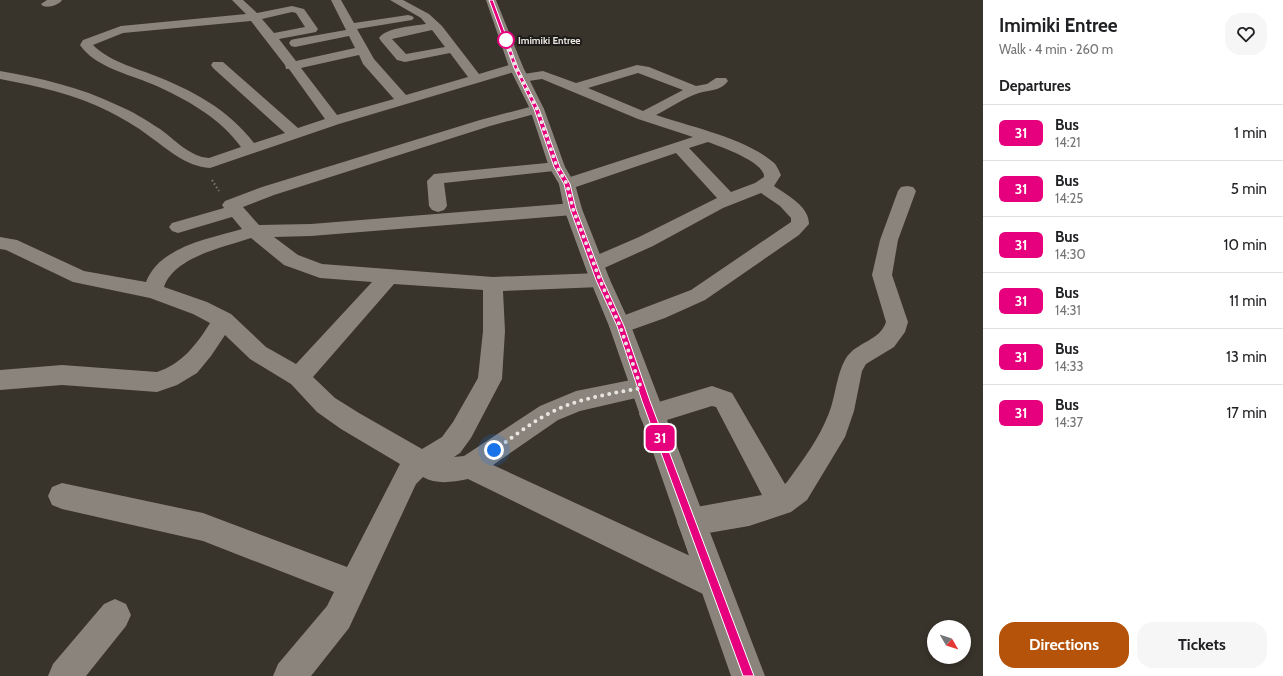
<!DOCTYPE html>
<html lang="en">
<head>
<meta charset="utf-8">
<style>
	body { margin:0; font-family:Cabin,sans-serif; background:#f6f6f6; color:#202124; height:100vh; display:flex; flex-direction:column; font-size:15px; white-space:nowrap }
	* { box-sizing:border-box; margin:0 }
	p { font-size:13px; color:#757577 }
	.icon { flex:none; width:22px; height:22px; fill:none; stroke:currentColor; stroke-width:2; stroke-linecap:round; stroke-linejoin:round }
	.map { position:relative; flex:1; overflow:hidden }
	.side { display:flex; flex-direction:column; background:#fff; width:300px }
	.side>* { flex:none }
	.badge { padding:0 8px; border-radius:6px; font-size:14px; line-height:26px }
	.needle { width:26px; rotate:129deg }
	.fabs { position:absolute; left:927px; top:620px; display:grid; gap:8px }
	.fabs a { display:grid; place-items:center; width:44px; height:44px; border-radius:50%; background:#fff; box-shadow:0 2px 6px #0003; font-size:20px }
	.you { position:absolute; width:20px; height:20px; margin:-10px; border:3px solid #fff; border-radius:50%; background:#1a73e8; box-shadow:0 0 0 6px #1a73e833 }
	.map>.badge { position:absolute; translate:-50% -50%; box-shadow:0 0 0 2px #fff }
	h2 { padding:0 16px; font-size:15px; line-height:36px }
	.round { display:grid; place-items:center; flex:none; width:42px; height:42px; border-radius:16px; background:#f6f6f6 }
	.summary { display:flex; align-items:center; justify-content:space-between; height:68px; padding:0 16px }
	h1 { font-size:19px; font-weight:700; line-height:30px }
	.action { display:flex; gap:8px; margin-top:auto; padding:8px 16px }
	.action a { flex:1; height:46px; border-radius:16px; background:#b45309; color:#fff; font-size:16px; font-weight:700; line-height:46px; text-align:center }
	.action a+a { background:#f6f6f6; color:#202124 }
	ul { padding:0; list-style:none }
	li { display:flex; align-items:center; gap:12px; height:56px; padding:0 16px; border-top:1px solid #e0e0e0 }
	li div { flex:1 }
	li b { display:block; font-size:15px }
	li em { font-style:normal }
	li .badge { min-width:44px; font-weight:700; text-align:center }
	main { display:flex; flex:1; min-height:0 }
	.map>svg:first-child { display:block }
	.lines { fill:none; stroke-linecap:round; stroke-linejoin:round }
	.path { stroke:#7f7b74; stroke-width:2; stroke-dasharray:1.5 2.5; stroke-linecap:butt }
	.minor { fill:#8a847c; fill-rule:evenodd }
	.tertiary { fill:#8a847c; fill-rule:evenodd }
	.line { fill:#e6007e; stroke:#fff }
	.walk { stroke:#e8e5e0; stroke-width:4; stroke-dasharray:0 7.2 }
	.stop-dot { fill:#fff; stroke:#e6007e; stroke-width:2 }
	.labels { text-anchor:middle; stroke-width:4; stroke-linejoin:round; paint-order:stroke }
	.far-stop-label { font-size:10px; font-weight:bold; fill:#e8e5e0; stroke:#1d1b18; text-anchor:start }
</style>
</head>
<body>
<main>
<div class="map">
<svg width="983" height="676" viewBox="0 0 983 676">
	<rect width="100%" height="100%" fill="#38332b"/>
	<g class="lines">
		<!-- path -->
		<path class="path" d="M 212,180 L 219,191"/>
		<!-- minor -->
		<path class="minor" d="M 47,0 L 62,0 C 59,5 49,8 43,6 L 41,4 Z
			M 232,0 L 243,0 L 257,13 L 292,6 L 304,9 L 318,29 L 316,32 L 279,39 L 296,61 L 355,48 L 349,36 L 295,47 L 291,46 L 289,43 L 291,40 L 295,39 L 346,30 L 331,0 L 341,0 L 354,23 L 408,15 L 412,16 L 414,18 L 412,20 L 357,29 L 374,59 L 406,95 L 468,77 L 450,53 L 405,62 L 397,60 L 381,41 L 379,38 C 387,27 414,26 426,24 L 421,18 L 390,0 L 403,0 L 429,14 L 442,26 L 479,74 L 516,63 L 521,64 L 523,67 L 521,70 L 339,124 L 210,168 C 185,166 169,150 149,136 C 136,126 122,118 108,111 C 74,94 37,86 0,79 L 0,71 C 40,78 80,87 117,105 C 132,111 146,120 160,129 C 174,139 190,157 209,158 L 241,147 C 219,117 186,99 152,84 C 128,74 95,67 80,45 L 83,40 L 121,26 L 246,14 ZM 292,12 L 296,13 L 305,27 L 274,33 L 262,19 ZM 251,21 L 285,65 L 286,69 L 289,69 L 325,119 L 298,128 L 223,62 L 213,62 L 211,65 L 213,68 L 285,133 L 254,143 C 228,109 192,90 153,75 C 133,67 109,61 93,45 L 123,33 ZM 432,30 L 445,47 L 406,54 L 392,39 ZM 359,55 L 363,64 L 394,99 L 337,115 L 301,68 Z
			M 637,65 L 649,67 L 696,86 L 707,84 L 716,78 L 726,78 L 728,81 C 721,91 709,90 699,93 C 684,98 670,108 656,115 C 691,127 745,138 773,162 C 777,165 779,171 781,175 L 774,186 C 787,195 809,206 809,224 L 799,235 L 705,300 L 665,318 L 620,334 L 612,332 L 609,326 L 612,320 L 691,290 L 791,222 L 791,218 L 780,206 L 761,193 L 723,208 L 653,246 L 602,269 L 595,271 L 588,269 L 585,264 L 588,259 L 639,237 L 717,198 L 676,153 L 573,188 L 567,189 L 561,188 L 559,184 L 561,180 L 693,137 L 638,119 L 542,79 L 522,82 L 517,81 L 515,78 L 517,75 L 543,71 L 576,83 ZM 638,73 L 683,90 L 643,111 L 588,88 ZM 708,142 C 721,147 765,162 764,177 L 755,183 L 731,192 L 689,148 Z
			M 537,105 L 542,106 L 544,109 L 542,112 L 490,126 L 274,195 L 243,207 L 259,225 L 311,224 L 573,203 L 579,205 L 582,209 L 579,213 L 573,215 L 311,236 L 274,237 L 298,255 L 322,264 L 493,277 L 600,273 L 607,275 L 610,280 L 607,285 L 600,287 L 503,291 L 505,331 L 502,379 L 471,438 L 460,453 L 454,457 L 464,456 L 540,406 L 576,391 L 641,378 L 649,381 L 653,388 L 649,395 L 580,411 L 558,420 L 493,465 L 725,572 L 729,583 L 725,594 L 714,598 L 703,594 L 468,479 C 452,482 437,485 423,477 L 416,484 L 349,628 L 311,676 L 273,676 L 278,664 L 327,606 L 334,592 L 203,541 L 62,509 L 52,505 L 48,496 L 52,487 L 62,483 L 203,513 L 347,567 L 400,464 L 341,429 L 317,412 L 291,384 L 250,359 L 225,335 L 211,356 L 197,373 L 177,385 L 157,392 L 62,385 L 0,390 L 0,370 L 62,365 L 157,372 C 182,364 197,344 210,323 L 193,314 L 150,298 L 73,282 L 6,250 L 0,249 L 0,237 L 17,240 L 84,271 L 146,282 C 160,246 209,239 242,229 L 232,217 L 178,233 L 172,231 L 169,227 L 172,223 L 224,208 L 222,205 L 225,201 L 262,187 L 480,120 ZM 251,238 L 284,265 L 320,278 L 372,282 L 296,364 L 266,347 L 231,314 L 207,302 L 164,287 C 174,257 224,247 251,238 ZM 394,284 L 483,290 L 483,331 L 478,378 L 453,422 L 442,437 L 422,449 L 359,413 L 335,398 L 313,377 Z
			M 557,162 L 563,164 L 565,167 L 563,170 L 444,183 L 447,206 L 444,210 L 438,212 L 432,210 L 429,206 L 427,181 L 434,174 Z
			M 907,186 L 913,187 L 916,191 L 898,240 L 892,275 L 908,322 L 905,332 L 894,347 L 866,364 L 862,371 L 854,411 L 845,437 L 807,500 L 791,512 L 749,526 L 691,536 L 681,532 L 677,522 L 681,512 L 691,508 L 762,495 L 716,407 L 712,406 L 651,425 L 642,421 L 639,414 L 642,407 L 712,386 L 732,393 L 785,484 L 787,482 C 803,460 819,439 829,413 C 836,395 836,375 846,358 C 856,342 880,341 886,322 L 872,275 L 880,240 L 898,191 L 901,187 Z
			M 115,599 L 126,604 L 131,615 L 126,626 L 86,676 L 48,676 L 53,664 L 104,604 Z"/>
		<!-- tertiary -->
		<path class="tertiary" d="M 486,0 L 496,0 L 523,67 L 544,109 L 565,167 L 575,184 L 582,209 L 610,280 L 631,326 L 765,676 L 731,676 L 609,326 L 590,280 L 564,209 L 559,184 L 549,167 L 530,109 L 509,67 Z"/>
	</g>
	<!-- line -->
	<path class="line" d="M 489,0 L 493,0 L 518,68 L 539,109 L 560,167 L 570,184 L 576,209 L 603,280 L 624,326 L 650,401 L 754,676 L 743,676 L 642,401 L 617,326 L 596,280 L 570,209 L 564,184 L 554,167 L 534,109 L 514,68 Z"/>
	<g class="lines">
		<!-- walk -->
		<path class="walk" d="M 494,450 C 512,438 530,423 550,413 C 578,398 610,394 641,388 L 620,326 L 600,280 L 573,209 L 567,184 L 557,167 L 537,109 L 516,68 L 506,40"/>
	</g>
	<!-- markers -->
	<circle class="stop-dot" cx="506" cy="40" r="8"/>
	<g class="labels">
		<!-- far-stop labels -->
		<g class="far-stop-label">
			<text x="518" y="44">Imimiki Entree</text>
		</g>
	</g>
</svg>
<div class="fabs">
<a><svg class="needle" viewBox="-14 -14 28 28"><path d="M0-13l5 13h-10z" fill="#e53935"/><path d="M0 13l5-13h-10z" fill="#757577"/></svg></a>
</div>
<div class="you" style="left:494px;top:450px"></div>
<b class="badge" style="left:660px;top:438px;background:#e6007e;color:#fff">31</b>
</div>
<section class="side">
<div class="summary"><div><h1>Imimiki Entree</h1><p>Walk · 4 min · 260 m</p></div><a class="round"><svg class="icon" aria-label="heart" viewBox="0 0 24 24"><path d="M12 20l-8-8c-3-5 5-10 8-4 3-6 11-1 8 4z"/></svg></a></div>
<h2>Departures</h2>
<ul>
<li><span class="badge" style="background:#e6007e;color:#fff">31</span><div><b>Bus</b><p>14:21</p></div><em>1 min</em></li>
<li><span class="badge" style="background:#e6007e;color:#fff">31</span><div><b>Bus</b><p>14:25</p></div><em>5 min</em></li>
<li><span class="badge" style="background:#e6007e;color:#fff">31</span><div><b>Bus</b><p>14:30</p></div><em>10 min</em></li>
<li><span class="badge" style="background:#e6007e;color:#fff">31</span><div><b>Bus</b><p>14:31</p></div><em>11 min</em></li>
<li><span class="badge" style="background:#e6007e;color:#fff">31</span><div><b>Bus</b><p>14:33</p></div><em>13 min</em></li>
<li><span class="badge" style="background:#e6007e;color:#fff">31</span><div><b>Bus</b><p>14:37</p></div><em>17 min</em></li>
</ul>
<div class="action"><a>Directions</a><a>Tickets</a></div>
</section>
</main>
</body>
</html>
